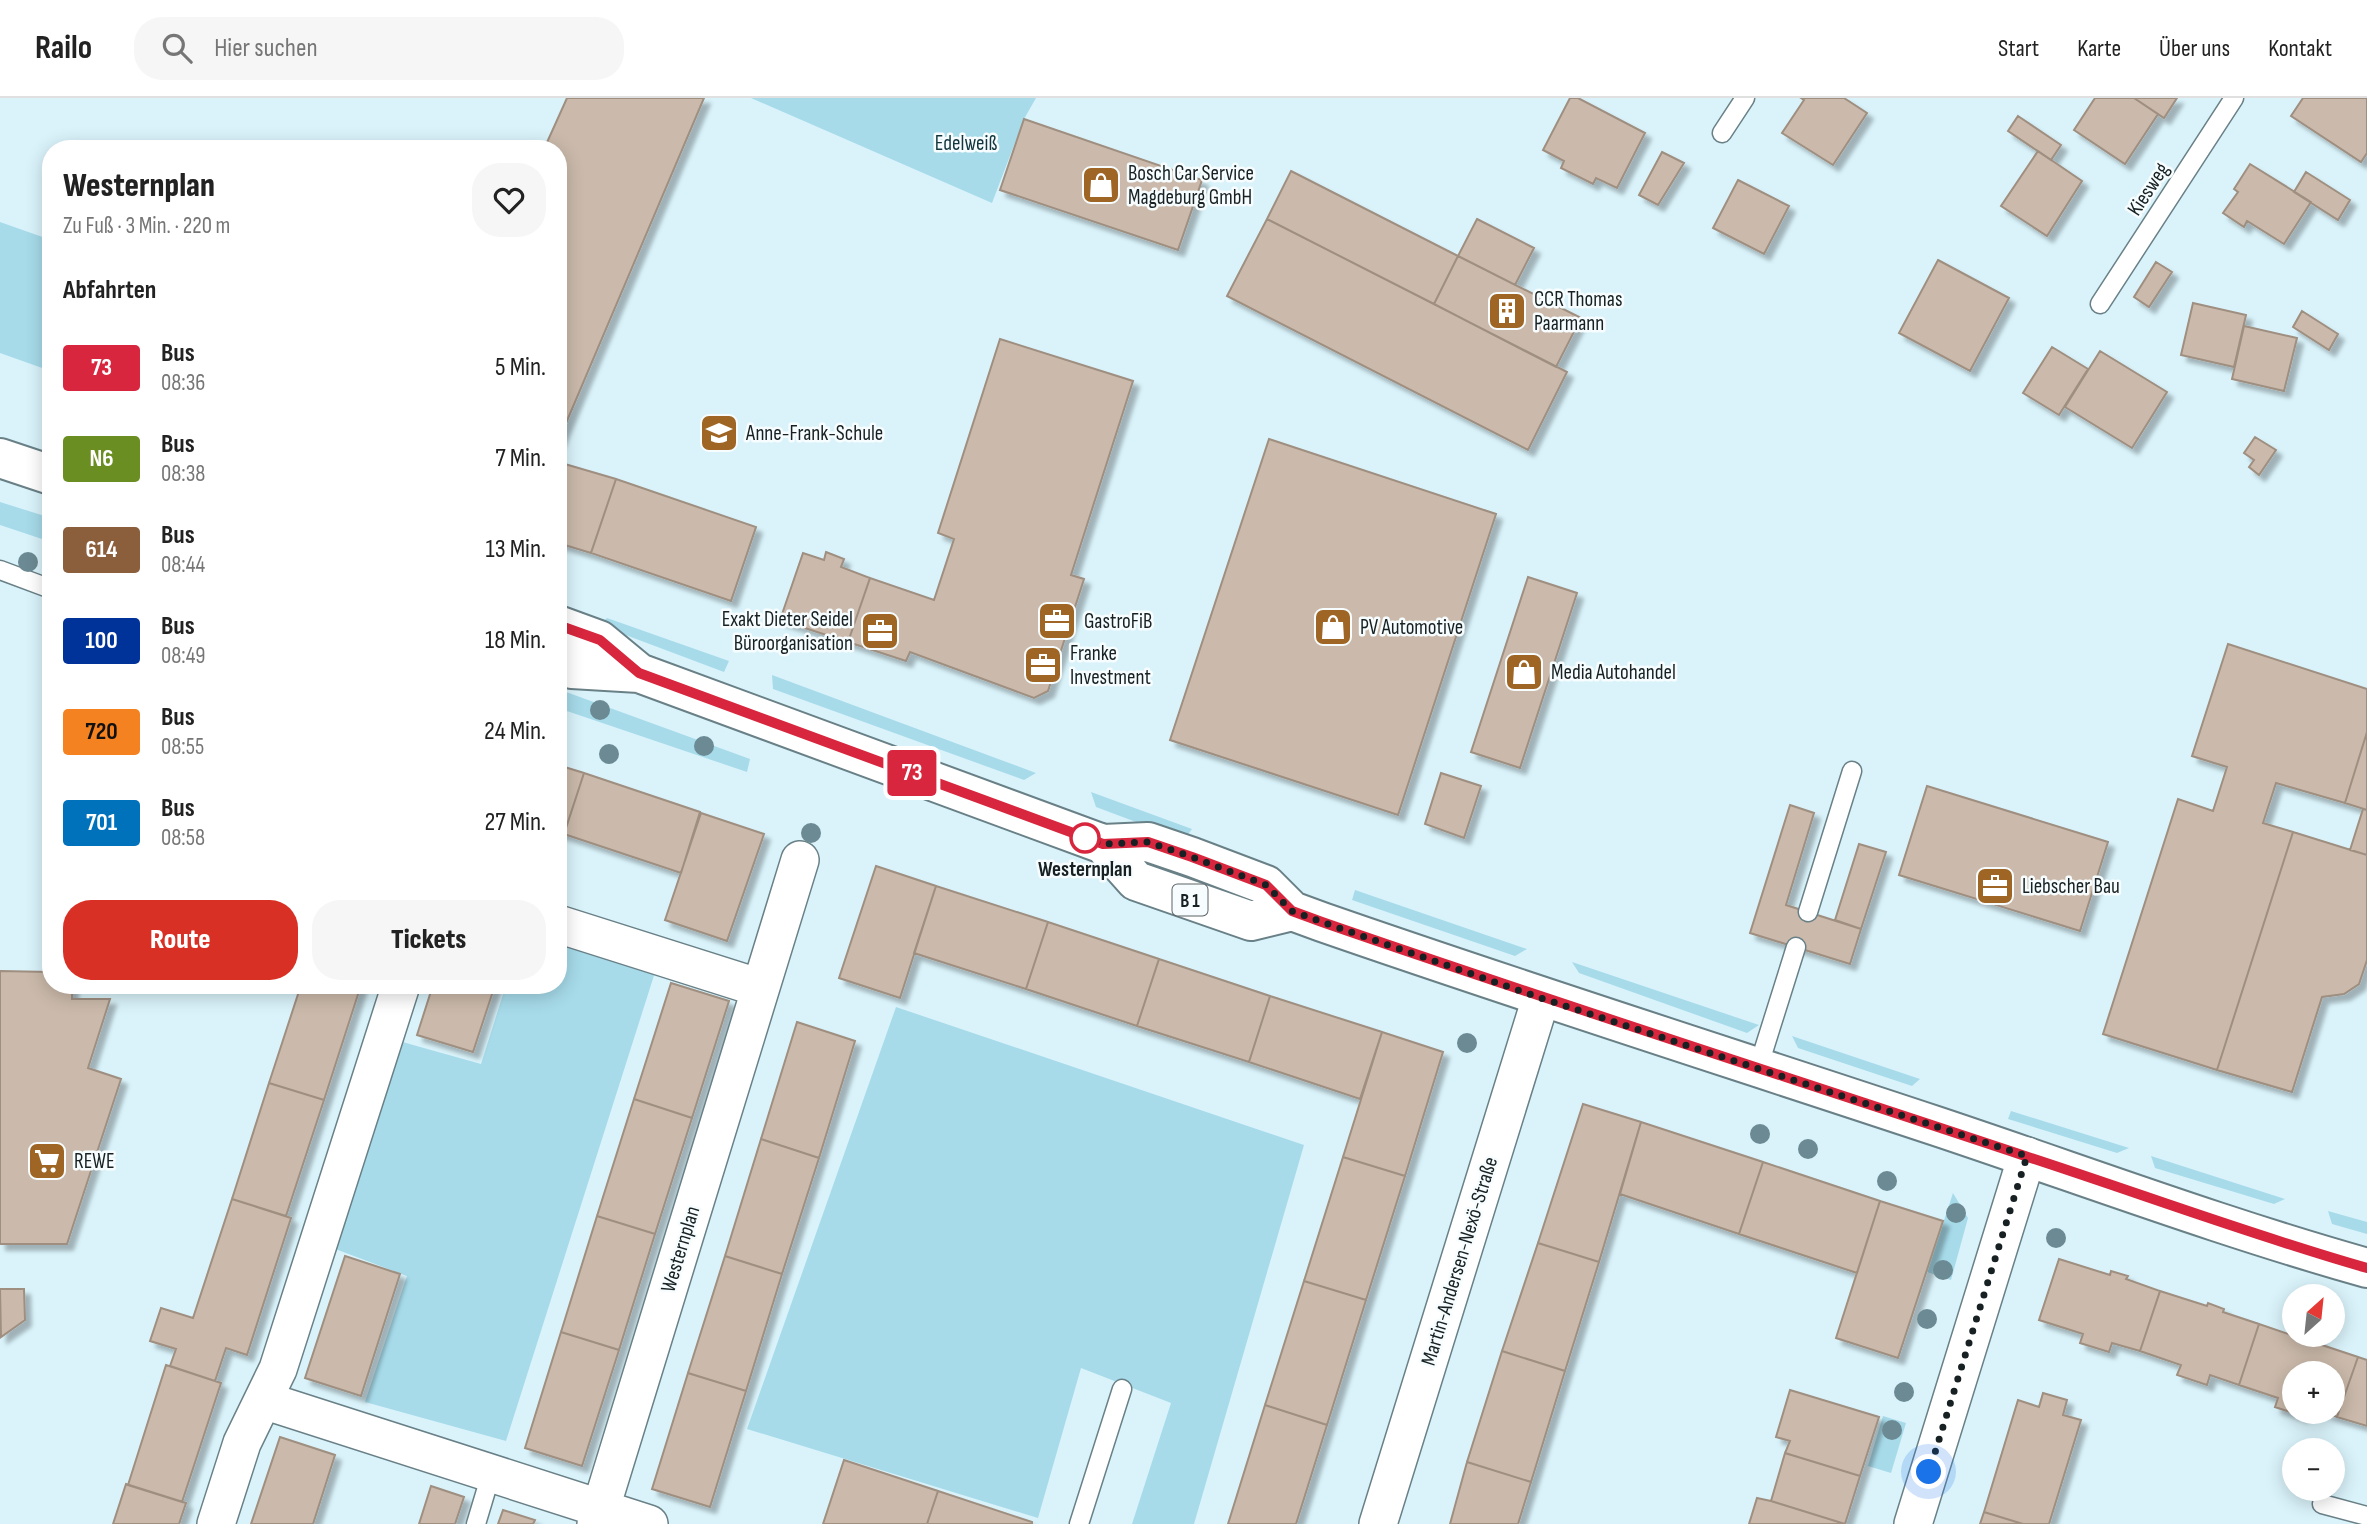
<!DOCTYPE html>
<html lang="de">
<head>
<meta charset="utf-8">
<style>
	body { margin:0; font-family:"Sofia Sans Condensed",sans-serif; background:#f6f6f6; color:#222; height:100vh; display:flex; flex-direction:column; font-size:26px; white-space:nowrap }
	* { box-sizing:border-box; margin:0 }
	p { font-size:23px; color:#767676 }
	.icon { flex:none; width:38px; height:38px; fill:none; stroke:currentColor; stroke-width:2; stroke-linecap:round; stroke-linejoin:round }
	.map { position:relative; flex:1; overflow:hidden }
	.panel { position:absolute; left:42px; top:42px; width:525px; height:854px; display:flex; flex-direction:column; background:#fff; border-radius:28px; box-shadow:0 4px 18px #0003 }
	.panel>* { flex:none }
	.badge { padding:0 14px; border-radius:5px; font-size:24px; line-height:46px }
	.needle { width:46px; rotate:27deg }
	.tools { position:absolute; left:2282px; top:1186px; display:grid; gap:14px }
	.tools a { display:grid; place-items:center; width:63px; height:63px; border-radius:50%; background:#fff; box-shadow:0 4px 18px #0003; font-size:35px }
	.you { position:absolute; width:35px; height:35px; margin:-18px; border:5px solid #fff; border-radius:50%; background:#1a73e8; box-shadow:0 0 0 10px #1a73e833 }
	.map>.badge { position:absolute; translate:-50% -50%; box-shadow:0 0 0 4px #fff }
	h2 { padding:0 21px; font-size:26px; line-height:63px }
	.round { display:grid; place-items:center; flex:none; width:74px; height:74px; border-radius:28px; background:#f6f6f6 }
	.headline { display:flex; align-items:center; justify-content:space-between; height:119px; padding:0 21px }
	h1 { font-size:33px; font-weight:800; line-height:52px }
	.primary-button { display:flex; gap:14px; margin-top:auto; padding:14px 21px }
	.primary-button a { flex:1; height:80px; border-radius:28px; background:#d93025; color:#fff; font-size:28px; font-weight:800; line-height:80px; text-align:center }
	.primary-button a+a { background:#f6f6f6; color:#222 }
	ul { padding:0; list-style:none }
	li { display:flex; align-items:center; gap:21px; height:91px; padding:0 21px }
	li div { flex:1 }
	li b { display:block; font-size:26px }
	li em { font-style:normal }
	li .badge { min-width:77px; font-weight:700; text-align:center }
	header { display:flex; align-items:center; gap:42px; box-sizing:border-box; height:98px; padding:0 35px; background:#fff; border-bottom:2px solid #e0e0e0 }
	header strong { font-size:33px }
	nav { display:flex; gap:38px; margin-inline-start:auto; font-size:24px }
	.search { width:490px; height:63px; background:#f6f6f6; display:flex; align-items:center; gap:18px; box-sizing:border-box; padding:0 24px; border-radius:28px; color:#767676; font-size:26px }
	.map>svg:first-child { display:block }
	.green { fill:#a7dbea }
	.building { fill:#cbbaab; stroke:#9f8f81; stroke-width:2; filter:url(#shadow) }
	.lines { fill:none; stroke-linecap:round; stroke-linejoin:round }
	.lane-casing { stroke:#698087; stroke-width:21 }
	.street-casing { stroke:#698087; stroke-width:40 }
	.primary-casing { stroke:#698087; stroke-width:42 }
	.lane { stroke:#fff; stroke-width:18 }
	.street { stroke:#fff; stroke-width:37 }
	.primary { stroke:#fff; stroke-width:38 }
	.tree { fill:#6c8a93 }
	.line-casing { stroke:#fff; stroke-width:16 }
	.line { stroke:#d7263d; stroke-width:10 }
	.walk { stroke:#172022; stroke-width:7; stroke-dasharray:0 12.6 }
	.stop-dot { fill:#fff; stroke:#d7263d; stroke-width:3.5 }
	.labels { text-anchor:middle; stroke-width:5; stroke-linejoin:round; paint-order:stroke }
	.shield { fill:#f7fdfe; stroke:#5a6264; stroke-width:2 }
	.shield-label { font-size:19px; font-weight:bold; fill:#172022 }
	.park-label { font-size:21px; fill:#12353e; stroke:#f7fdfe }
	.poi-label { font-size:21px; fill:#172022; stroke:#f7fdfe; text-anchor:start }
	.street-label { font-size:21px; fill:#172022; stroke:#f7fdfe }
	.stop-label { font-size:21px; font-weight:bold; fill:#172022; stroke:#f7fdfe }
</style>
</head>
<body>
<header>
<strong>Railo</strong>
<div class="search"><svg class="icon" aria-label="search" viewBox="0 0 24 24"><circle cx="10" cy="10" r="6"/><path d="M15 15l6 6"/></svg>Hier suchen</div>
<nav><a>Start</a><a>Karte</a><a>Über uns</a><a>Kontakt</a></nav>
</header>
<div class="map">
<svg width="2367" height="1426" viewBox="0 0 2367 1426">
	<defs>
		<filter id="shadow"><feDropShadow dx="6" dy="6" stdDeviation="2" flood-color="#0004"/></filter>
	</defs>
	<rect width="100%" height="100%" fill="#daf3fb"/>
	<!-- green -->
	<path class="green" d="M 751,0 L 1036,0 L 1024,21 L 992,105 Z
		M 0,124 L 51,142 L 51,256 L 45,271 L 0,255 Z
		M 0,404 L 51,420 L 51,444 L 0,427 Z
		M 607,520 L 729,563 L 724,574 L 599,527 Z
		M 772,577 L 1036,675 L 1024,682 L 773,591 Z
		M 558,591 L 750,661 L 747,674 L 558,610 Z
		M 1091,694 L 1192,731 L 1184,742 L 1096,709 Z
		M 1355,792 L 1527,851 L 1515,858 L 1352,802 Z
		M 558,836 L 657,868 L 506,1343 L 365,1304 L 407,1178 L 330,1149 L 399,943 L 481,966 L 506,887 L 558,887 Z
		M 1572,864 L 1759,927 L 1747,935 L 1579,875 Z
		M 896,909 L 1304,1047 L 1194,1426 L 1132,1426 L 1171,1305 L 1081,1270 L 1038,1420 L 747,1331 Z
		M 1792,938 L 1920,981 L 1912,988 L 1798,950 Z
		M 2011,1013 L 2129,1050 L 2117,1055 L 2008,1021 Z
		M 2151,1058 L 2285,1101 L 2274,1106 L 2155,1070 Z
		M 1953,1095 L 1968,1120 L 1951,1182 L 1927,1174 Z
		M 2328,1113 L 2367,1124 L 2367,1136 L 2332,1126 Z
		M 1883,1318 L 1906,1325 L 1891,1375 L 1868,1368 Z"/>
	<!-- building -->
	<path class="building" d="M 567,0 L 704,0 L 558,344 L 558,51 L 544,51 Z
		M 1570,0 L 1578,0 L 1645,35 L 1617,90 L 1596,80 L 1593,86 L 1561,70 L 1564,63 L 1543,52 Z
		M 1801,0 L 1844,0 L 1867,15 L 1833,67 L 1782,35 L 1804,2 Z
		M 2095,0 L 2134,0 L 2158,16 L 2125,66 L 2074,32 Z
		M 2134,0 L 2177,0 L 2164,20 Z
		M 2303,0 L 2367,0 L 2367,55 L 2361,64 L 2291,18 Z
		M 2018,18 L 2061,47 L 2051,62 L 2008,33 Z
		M 1024,21 L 1202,82 L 1178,152 L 1000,92 Z
		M 2038,53 L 2082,83 L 2047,138 L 2001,108 Z
		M 1662,54 L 1684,65 L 1658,107 L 1639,97 Z
		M 2250,66 L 2311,104 L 2284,146 L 2247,123 L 2244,129 L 2223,115 L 2238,94 L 2234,91 Z
		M 1291,73 L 1458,158 L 1434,206 L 1267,121 Z
		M 2306,74 L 2350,102 L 2338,122 L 2294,94 Z
		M 1738,82 L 1789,108 L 1764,156 L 1713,130 Z
		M 1267,121 L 1567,274 L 1528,352 L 1227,198 Z
		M 1477,121 L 1534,150 L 1515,187 L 1458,158 Z
		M 1458,158 L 1581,220 L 1556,269 L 1434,206 Z
		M 1938,162 L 2009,200 L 1970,273 L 1899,235 Z
		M 2156,164 L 2172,174 L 2149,209 L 2134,199 Z
		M 2193,205 L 2246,217 L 2234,269 L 2181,257 Z
		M 2302,213 L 2338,236 L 2329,252 L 2293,229 Z
		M 2244,228 L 2297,240 L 2284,293 L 2232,281 Z
		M 1000,241 L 1133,283 L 1071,477 L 1084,481 L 1048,593 L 1034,600 L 910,554 L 906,563 L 848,544 L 870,480 L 934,502 L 954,441 L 938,435 Z
		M 2052,249 L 2088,271 L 2059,317 L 2023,295 Z
		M 2100,253 L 2167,294 L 2132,350 L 2065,309 Z
		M 2255,339 L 2276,352 L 2259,377 L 2249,369 L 2254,362 L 2244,355 Z
		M 1269,341 L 1496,416 L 1398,717 L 1170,642 Z
		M 558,364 L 616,381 L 591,455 L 558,445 Z
		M 616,381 L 756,429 L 731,503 L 591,455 Z
		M 826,454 L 844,461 L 841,469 L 870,480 L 848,544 L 780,522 L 803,455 L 824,462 Z
		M 1528,479 L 1577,495 L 1520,670 L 1471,654 Z
		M 2228,546 L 2367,591 L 2367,634 L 2345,705 L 2276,685 L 2263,725 L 2293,734 L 2217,972 L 2103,936 L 2178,701 L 2213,713 L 2227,669 L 2192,658 Z
		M 2367,634 L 2367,712 L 2345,705 Z
		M 558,667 L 584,675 L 564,736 L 558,735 Z
		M 584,675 L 700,714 L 681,775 L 564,736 Z
		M 1441,675 L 1481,688 L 1464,740 L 1425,726 Z
		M 1927,688 L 2108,744 L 2080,833 L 1899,777 Z
		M 1790,707 L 1814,715 L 1786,807 L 1861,831 L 1850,866 L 1750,835 Z
		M 2363,711 L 2367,712 L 2367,757 L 2350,752 Z
		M 701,715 L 764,736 L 727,843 L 665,822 Z
		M 2293,734 L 2367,757 L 2367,862 L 2359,886 L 2344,896 L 2322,899 L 2292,994 L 2217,972 Z
		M 1859,746 L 1886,754 L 1861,831 L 1835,822 Z
		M 876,768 L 936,788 L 900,900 L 839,880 Z
		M 936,788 L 1048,824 L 1026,891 L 914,855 Z
		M 1048,824 L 1159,861 L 1137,928 L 1026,891 Z
		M 1159,861 L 1270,898 L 1249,964 L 1137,928 Z
		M 0,873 L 51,874 L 51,887 L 72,887 L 72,901 L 110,901 L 88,970 L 121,981 L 67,1146 L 0,1146 Z
		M 671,885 L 729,903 L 692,1020 L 634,1001 Z
		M 301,887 L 361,887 L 324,1002 L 269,985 Z
		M 433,887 L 495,887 L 473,954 L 417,937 Z
		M 1270,898 L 1382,934 L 1360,1001 L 1249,964 Z
		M 797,924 L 855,943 L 819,1060 L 761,1041 Z
		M 1382,934 L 1443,954 L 1405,1078 L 1343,1059 Z
		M 269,985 L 324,1002 L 286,1118 L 232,1101 Z
		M 634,1001 L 692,1020 L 655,1136 L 597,1118 Z
		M 1583,1006 L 1641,1024 L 1599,1164 L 1538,1145 Z
		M 1641,1024 L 1763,1064 L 1739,1136 L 1620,1096 Z
		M 761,1041 L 819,1060 L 782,1176 L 725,1158 Z
		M 1343,1059 L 1405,1078 L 1366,1202 L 1304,1183 Z
		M 1763,1064 L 1880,1103 L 1857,1175 L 1739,1136 Z
		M 232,1101 L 291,1120 L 247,1257 L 226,1250 L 215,1283 L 170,1268 L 176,1251 L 150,1243 L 161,1210 L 193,1220 Z
		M 1880,1103 L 1943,1123 L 1898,1260 L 1836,1240 Z
		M 597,1118 L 655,1136 L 619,1252 L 561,1234 Z
		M 1538,1145 L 1599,1164 L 1565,1273 L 1502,1253 Z
		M 345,1158 L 400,1176 L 361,1298 L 305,1280 Z
		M 725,1158 L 782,1176 L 746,1293 L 688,1275 Z
		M 2059,1161 L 2110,1177 L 2111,1173 L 2128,1178 L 2126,1181 L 2160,1193 L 2140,1253 L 2112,1245 L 2109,1254 L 2080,1245 L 2083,1236 L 2039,1222 Z
		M 1304,1183 L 1366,1202 L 1327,1327 L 1265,1307 Z
		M 0,1191 L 24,1191 L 25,1222 L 1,1239 Z
		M 2160,1193 L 2207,1208 L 2208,1205 L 2224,1211 L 2223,1214 L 2259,1226 L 2239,1287 L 2210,1277 L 2207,1287 L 2177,1277 L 2181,1267 L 2140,1253 Z
		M 2259,1226 L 2303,1241 L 2306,1237 L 2320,1242 L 2319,1246 L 2358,1259 L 2337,1319 L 2324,1314 L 2333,1314 L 2333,1276 L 2294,1276 L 2294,1314 L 2304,1314 L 2302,1318 L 2275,1309 L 2278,1300 L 2239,1287 Z
		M 561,1234 L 619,1252 L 582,1368 L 525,1350 Z
		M 1502,1253 L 1565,1273 L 1531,1384 L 1467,1364 Z
		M 2358,1259 L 2367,1262 L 2367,1328 L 2337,1319 Z
		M 166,1267 L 221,1285 L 182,1404 L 128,1387 Z
		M 688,1275 L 746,1293 L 710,1409 L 652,1391 Z
		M 1790,1292 L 1879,1319 L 1860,1378 L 1785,1355 L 1790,1343 L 1776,1339 Z
		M 2043,1295 L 2067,1302 L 2063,1317 L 2081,1322 L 2049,1426 L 2023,1426 L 1984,1414 L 2018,1302 L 2039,1309 Z
		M 1265,1307 L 1327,1327 L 1296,1426 L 1228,1426 Z
		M 280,1339 L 335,1357 L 313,1426 L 251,1426 Z
		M 1785,1355 L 1860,1378 L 1845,1426 L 1771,1403 Z
		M 844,1362 L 938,1393 L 927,1426 L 823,1426 Z
		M 1467,1364 L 1531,1384 L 1518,1426 L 1450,1426 Z
		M 126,1386 L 186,1405 L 179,1426 L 113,1426 Z
		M 431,1388 L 464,1399 L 455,1426 L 419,1426 Z
		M 938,1393 L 1032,1424 L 1032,1426 L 927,1426 Z
		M 1757,1400 L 1771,1403 L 1845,1426 L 1749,1426 Z
		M 503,1412 L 535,1422 L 533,1426 L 498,1426 Z
		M 1984,1414 L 2023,1426 L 1980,1426 Z"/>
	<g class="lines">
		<defs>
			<path id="lane" d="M 1722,35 L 1745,0
				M 2100,206 L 2234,0
				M 0,472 L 51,491
				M 1808,814 L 1852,673
				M 1758,970 L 1796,849
				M 2322,1406 L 2367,1418
				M 476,1426 L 491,1376
				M 1079,1426 L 1122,1291"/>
			<path id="street" d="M 558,826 L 760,890
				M 263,1302 L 649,1426
				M 216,1426 L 242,1345 L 278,1271 L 401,887
				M 596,1426 L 800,762
				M 1378,1426 L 1541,900
				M 1913,1426 L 2027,1058"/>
			<path id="primary" d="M 0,360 L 51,377
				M 558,527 L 599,542 L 639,575
				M 558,567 L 572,571 L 639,575 L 1103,746 L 1148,744 L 1192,759 L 1266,787 L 1292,813 L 1322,824 C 1526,895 1731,960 1936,1028 C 2080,1076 2221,1129 2367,1170
				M 1103,746 L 1136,783 L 1251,823 L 1292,813"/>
		</defs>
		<!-- lane casing -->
		<use href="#lane" class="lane-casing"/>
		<!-- street casing -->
		<use href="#street" class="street-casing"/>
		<!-- primary casing -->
		<use href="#primary" class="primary-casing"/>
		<!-- lane -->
		<use href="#lane" class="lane"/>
		<!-- street -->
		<use href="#street" class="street"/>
		<!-- primary -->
		<use href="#primary" class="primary"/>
	</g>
	<!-- trees -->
	<g class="tree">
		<circle cx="28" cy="464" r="10"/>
		<circle cx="600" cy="612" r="10"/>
		<circle cx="704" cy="648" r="10"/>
		<circle cx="609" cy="656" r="10"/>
		<circle cx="811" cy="735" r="10"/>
		<circle cx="1467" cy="945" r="10"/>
		<circle cx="1760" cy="1036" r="10"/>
		<circle cx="1808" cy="1051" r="10"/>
		<circle cx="1887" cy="1083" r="10"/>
		<circle cx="1956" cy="1115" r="10"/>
		<circle cx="2056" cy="1140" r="10"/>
		<circle cx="1943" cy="1172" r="10"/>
		<circle cx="1927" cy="1221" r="10"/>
		<circle cx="1904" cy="1294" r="10"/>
		<circle cx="1892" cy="1332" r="10"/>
	</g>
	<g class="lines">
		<defs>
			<path id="line" d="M 558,527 L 600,542 L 639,575 L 1103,746 L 1148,744 L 1192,759 L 1266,787 L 1292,813 L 1322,824 C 1555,905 1791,980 2025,1058 C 2139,1095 2251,1137 2367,1170"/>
		</defs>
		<!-- line casing -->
		<use href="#line" class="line-casing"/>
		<!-- line -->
		<use href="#line" class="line"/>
		<!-- walk -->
		<path class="walk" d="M 1085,740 L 1103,746 L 1148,744 L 1192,759 L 1266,787 L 1292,813 L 1322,824 L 1541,900 L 2027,1058 L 1929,1374"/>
	</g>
	<!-- icons -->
	<defs>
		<symbol id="shop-square" viewBox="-11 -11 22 22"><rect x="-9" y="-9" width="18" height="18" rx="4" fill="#9e6524" stroke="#f7fdfe"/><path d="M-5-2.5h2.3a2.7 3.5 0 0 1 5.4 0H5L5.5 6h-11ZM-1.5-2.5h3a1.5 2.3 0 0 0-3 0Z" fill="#fff"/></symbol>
		<symbol id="building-square" viewBox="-11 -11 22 22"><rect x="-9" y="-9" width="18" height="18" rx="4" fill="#9e6524" stroke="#f7fdfe"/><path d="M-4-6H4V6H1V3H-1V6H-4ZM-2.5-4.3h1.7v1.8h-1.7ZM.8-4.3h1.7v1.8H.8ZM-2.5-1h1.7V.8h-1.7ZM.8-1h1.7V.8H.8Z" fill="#fff"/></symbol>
		<symbol id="school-square" viewBox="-11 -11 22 22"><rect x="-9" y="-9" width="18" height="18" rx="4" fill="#9e6524" stroke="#f7fdfe"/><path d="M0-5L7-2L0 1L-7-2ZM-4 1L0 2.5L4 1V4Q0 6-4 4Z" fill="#fff"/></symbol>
		<symbol id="office-square" viewBox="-11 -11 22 22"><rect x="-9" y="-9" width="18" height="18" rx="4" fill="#9e6524" stroke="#f7fdfe"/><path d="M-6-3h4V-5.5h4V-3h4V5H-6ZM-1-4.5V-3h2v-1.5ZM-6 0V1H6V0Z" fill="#fff"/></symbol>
		<symbol id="supermarket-square" viewBox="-11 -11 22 22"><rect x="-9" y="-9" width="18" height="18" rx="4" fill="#9e6524" stroke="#f7fdfe"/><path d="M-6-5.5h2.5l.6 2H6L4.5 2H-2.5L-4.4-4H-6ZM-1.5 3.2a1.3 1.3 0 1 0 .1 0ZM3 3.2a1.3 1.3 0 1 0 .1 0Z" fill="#fff"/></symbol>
	</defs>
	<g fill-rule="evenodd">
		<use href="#shop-square" x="1079" y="65" width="44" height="44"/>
		<use href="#building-square" x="1485" y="191" width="44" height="44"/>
		<use href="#school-square" x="697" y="313" width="44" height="44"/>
		<use href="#office-square" x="1035" y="501" width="44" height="44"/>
		<use href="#shop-square" x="1311" y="507" width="44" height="44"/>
		<use href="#office-square" x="858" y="511" width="44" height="44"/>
		<use href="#office-square" x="1021" y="545" width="44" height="44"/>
		<use href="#shop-square" x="1502" y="552" width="44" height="44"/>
		<use href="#office-square" x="1973" y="766" width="44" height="44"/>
		<use href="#supermarket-square" x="25" y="1041" width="44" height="44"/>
	</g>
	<!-- markers -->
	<circle class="stop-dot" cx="1085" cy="740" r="14"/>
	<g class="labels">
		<!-- shield labels -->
		<rect class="shield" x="1172.5" y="786.5" width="35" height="31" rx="5"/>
		<g class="shield-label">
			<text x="1190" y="809">B 1</text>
		</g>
		<!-- park labels -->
		<g class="park-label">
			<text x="966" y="52">Edelweiß</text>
		</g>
		<!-- poi labels -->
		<g class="poi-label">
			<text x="1128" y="82">Bosch Car Service<tspan x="1128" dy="24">Magdeburg GmbH</tspan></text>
			<text x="1534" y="208">CCR Thomas<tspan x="1534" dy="24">Paarmann</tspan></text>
			<text x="746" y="342">Anne-Frank-Schule</text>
			<text x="853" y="528" text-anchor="end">Exakt Dieter Seidel<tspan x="853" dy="24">Büroorganisation</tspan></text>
			<text x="1084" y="530">GastroFiB</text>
			<text x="1360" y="536">PV Automotive</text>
			<text x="1070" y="562">Franke<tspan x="1070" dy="24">Investment</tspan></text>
			<text x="1551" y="581">Media Autohandel</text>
			<text x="2022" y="795">Liebscher Bau</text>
			<text x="74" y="1070">REWE</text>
		</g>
		<!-- street labels -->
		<g class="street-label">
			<text transform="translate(2148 91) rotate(-57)" y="7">Kiesweg</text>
			<text transform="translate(680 1151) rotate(-73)" y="7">Westernplan</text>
			<text transform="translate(1459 1163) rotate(-73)" y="7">Martin-Andersen-Nexö-Straße</text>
		</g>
		<!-- stop labels -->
		<g class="stop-label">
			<text x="1085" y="778">Westernplan</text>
		</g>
	</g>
</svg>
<div class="tools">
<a><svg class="needle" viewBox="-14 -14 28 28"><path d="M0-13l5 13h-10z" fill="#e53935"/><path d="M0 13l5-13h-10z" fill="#767676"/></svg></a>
<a>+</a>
<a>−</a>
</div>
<div class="you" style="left:1929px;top:1374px"></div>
<b class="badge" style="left:912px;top:675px;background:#d7263d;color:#fff">73</b>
<section class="panel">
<div class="headline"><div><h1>Westernplan</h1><p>Zu Fuß · 3 Min. · 220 m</p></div><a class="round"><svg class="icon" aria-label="heart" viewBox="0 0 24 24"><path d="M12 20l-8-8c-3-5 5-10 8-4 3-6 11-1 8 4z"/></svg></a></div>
<h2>Abfahrten</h2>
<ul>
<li><span class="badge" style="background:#d7263d;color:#fff">73</span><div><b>Bus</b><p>08:36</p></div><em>5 Min.</em></li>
<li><span class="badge" style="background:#6b8e23;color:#fff">N6</span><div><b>Bus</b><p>08:38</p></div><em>7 Min.</em></li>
<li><span class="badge" style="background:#8b5e3c;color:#fff">614</span><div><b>Bus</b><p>08:44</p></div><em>13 Min.</em></li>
<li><span class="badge" style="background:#039;color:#fff">100</span><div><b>Bus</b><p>08:49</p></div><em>18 Min.</em></li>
<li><span class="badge" style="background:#f58220;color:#111">720</span><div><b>Bus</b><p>08:55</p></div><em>24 Min.</em></li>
<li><span class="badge" style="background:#0072bc;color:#fff">701</span><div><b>Bus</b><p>08:58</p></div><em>27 Min.</em></li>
</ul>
<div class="primary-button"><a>Route</a><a>Tickets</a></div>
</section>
</div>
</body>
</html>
